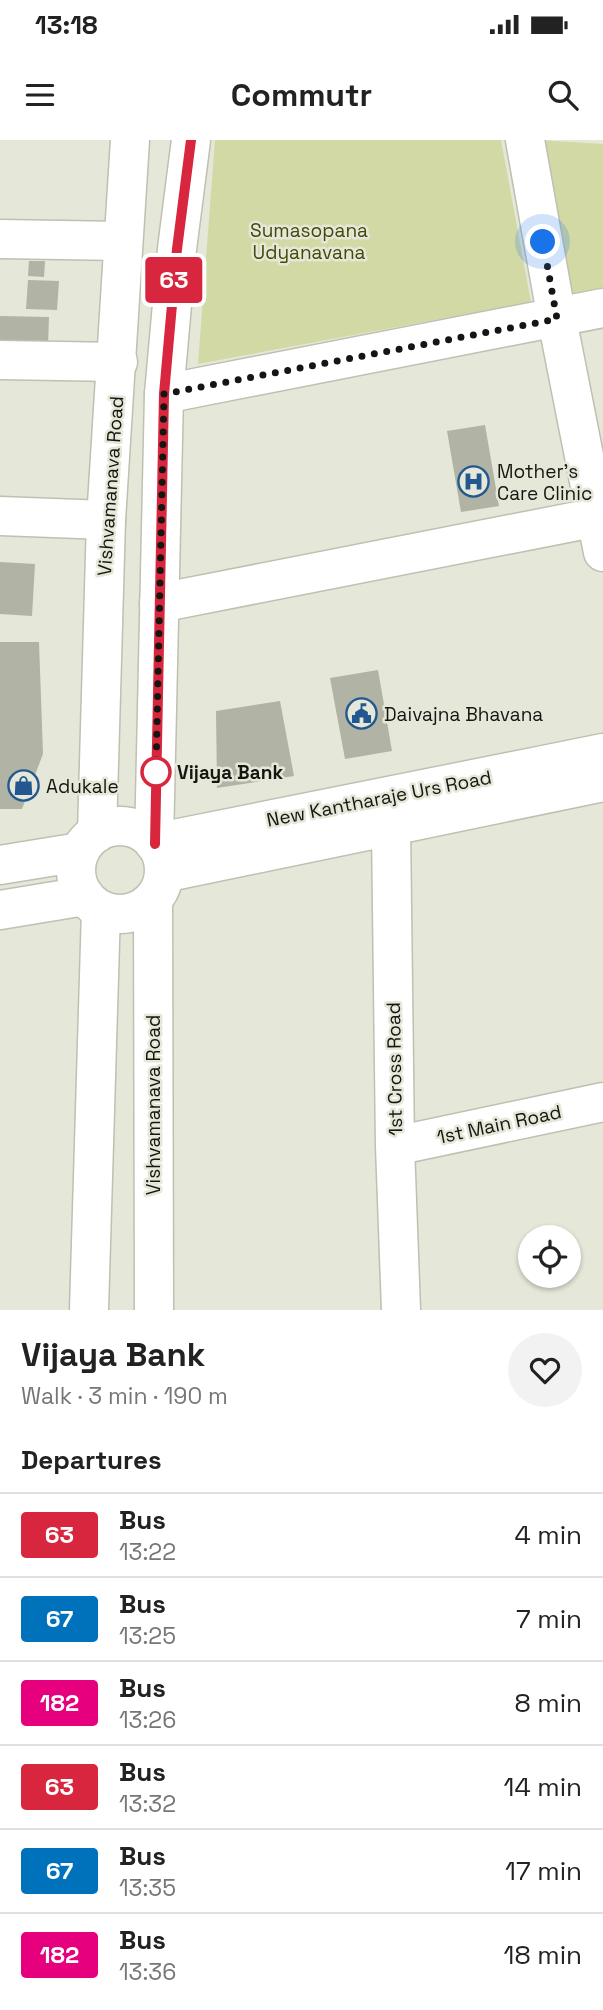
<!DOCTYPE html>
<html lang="en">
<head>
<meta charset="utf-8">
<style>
	body { margin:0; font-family:"Space Grotesk",sans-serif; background:#f2f2f2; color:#222; height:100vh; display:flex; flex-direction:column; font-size:26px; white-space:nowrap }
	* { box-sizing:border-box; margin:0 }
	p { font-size:23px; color:#767676 }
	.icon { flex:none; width:38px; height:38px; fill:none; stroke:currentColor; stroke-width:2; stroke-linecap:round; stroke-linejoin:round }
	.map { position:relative; height:1170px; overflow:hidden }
	.details { display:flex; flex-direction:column; background:#fff; flex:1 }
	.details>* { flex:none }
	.badge { padding:0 14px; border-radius:5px; font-size:24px; line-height:46px }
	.fabs { position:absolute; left:518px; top:1085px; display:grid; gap:14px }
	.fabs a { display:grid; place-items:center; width:63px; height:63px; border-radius:50%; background:#fff; box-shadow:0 2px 5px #0004; font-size:35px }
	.you { position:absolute; width:35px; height:35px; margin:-18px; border:5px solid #fff; border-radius:50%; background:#1a73e8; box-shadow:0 0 0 10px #1a73e833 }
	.map>.badge { position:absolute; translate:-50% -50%; box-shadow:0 0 0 4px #fff }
	h2 { padding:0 21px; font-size:26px; line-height:63px }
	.round { display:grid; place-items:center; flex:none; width:74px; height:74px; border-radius:37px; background:#f2f2f2 }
	.overview { display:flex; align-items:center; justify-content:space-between; height:119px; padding:0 21px }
	h1 { font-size:33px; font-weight:700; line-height:52px }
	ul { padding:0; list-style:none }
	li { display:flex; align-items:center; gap:21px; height:84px; padding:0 21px; border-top:2px solid #e0e0e0 }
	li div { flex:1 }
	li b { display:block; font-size:26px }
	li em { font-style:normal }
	li .badge { min-width:77px; font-weight:700; text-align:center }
	.status { display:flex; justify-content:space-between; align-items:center; height:49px; padding:0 35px; background:#fff; direction:ltr }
	.status svg { height:19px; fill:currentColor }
	header { display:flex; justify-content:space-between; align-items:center; height:91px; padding:0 21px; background:#fff; font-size:32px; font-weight:700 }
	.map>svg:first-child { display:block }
	.green { fill:#d3d9a5 }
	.building { fill:#b1b3a4 }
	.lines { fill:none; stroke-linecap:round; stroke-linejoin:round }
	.minor-casing { stroke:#bec0b1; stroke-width:41 }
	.major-casing { stroke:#bec0b1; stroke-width:41 }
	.minor { stroke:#fff; stroke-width:38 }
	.major { stroke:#fff; stroke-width:38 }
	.line-casing { stroke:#fff; stroke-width:16 }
	.line { stroke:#d7263d; stroke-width:10 }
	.walk { stroke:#151611; stroke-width:7; stroke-dasharray:0 12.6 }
	.stop-dot { fill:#fff; stroke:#d7263d; stroke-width:3.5 }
	.labels { text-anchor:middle; stroke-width:5; stroke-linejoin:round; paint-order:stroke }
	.park-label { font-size:19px; fill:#454907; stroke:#e5e7d8 }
	.poi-label { font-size:19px; fill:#151611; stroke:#e5e7d8; text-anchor:start }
	.street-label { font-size:19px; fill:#151611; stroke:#e5e7d8 }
	.stop-label { font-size:19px; font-weight:bold; fill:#151611; stroke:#e5e7d8; text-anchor:start }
</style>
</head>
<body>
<div class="status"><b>13:18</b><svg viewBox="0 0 49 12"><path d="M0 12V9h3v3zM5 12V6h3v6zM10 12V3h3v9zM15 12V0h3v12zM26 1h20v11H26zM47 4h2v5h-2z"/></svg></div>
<header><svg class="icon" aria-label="menu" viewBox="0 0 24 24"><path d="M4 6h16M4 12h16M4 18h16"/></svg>Commutr<svg class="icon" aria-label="search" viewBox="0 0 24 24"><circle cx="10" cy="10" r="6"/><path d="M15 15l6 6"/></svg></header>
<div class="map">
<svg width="603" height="1170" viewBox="0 0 603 1170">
	<rect width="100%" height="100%" fill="#e5e7d8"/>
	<!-- green -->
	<path class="green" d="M 215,0 L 501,0 L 531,162 L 198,224 Z
		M 537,0 L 603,4 L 603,158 L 567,167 Z"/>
	<!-- building -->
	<path class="building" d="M 29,121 L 45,121 L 44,137 L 28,136 Z
		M 28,140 L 59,141 L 57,170 L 26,169 Z
		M 0,176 L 49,177 L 48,206 L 0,205 Z
		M 485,285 L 499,366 L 461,372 L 447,291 Z
		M 0,422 L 35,424 L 32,476 L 0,474 Z
		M 0,502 L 39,502 L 43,614 L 22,669 L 0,669 Z
		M 378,530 L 392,611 L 345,619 L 330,538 Z
		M 280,561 L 294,636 L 217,648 L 216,571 Z"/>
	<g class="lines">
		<defs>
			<path id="minor" d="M 525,0 L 557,179 L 603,412
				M 0,99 L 122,101
				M 0,220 L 118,222
				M 164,254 L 603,168
				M 0,376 L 106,380
				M 159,463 L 603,376
				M 391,687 L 395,1006 L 401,1170
				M 395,1006 L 603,962"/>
			<path id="major" d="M 191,0 L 177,109 L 164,254 L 154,703 L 603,613
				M76 730a44 44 0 1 1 88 0a44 44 0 1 1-88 0Z
				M 97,693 L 106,380 L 130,0
				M 0,725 L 80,712
				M 164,733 L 603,642
				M 153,759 L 154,1170
				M 0,770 L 85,756
				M 89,1170 L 101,770"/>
		</defs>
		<!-- minor casing -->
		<use href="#minor" class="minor-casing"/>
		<!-- major casing -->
		<use href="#major" class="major-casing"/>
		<!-- minor -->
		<use href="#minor" class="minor"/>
		<!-- major -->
		<use href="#major" class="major"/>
	</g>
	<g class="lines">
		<defs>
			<path id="line" d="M 155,704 L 164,254 L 177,109 L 191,0"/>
		</defs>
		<!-- line casing -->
		<use href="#line" class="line-casing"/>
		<!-- line -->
		<use href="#line" class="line"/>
		<!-- walk -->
		<path class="walk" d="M 156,632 L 164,254 L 557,179 L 543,102"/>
	</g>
	<!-- icons -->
	<defs>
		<symbol id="hospital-ring" viewBox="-11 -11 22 22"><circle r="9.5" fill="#e5e7d8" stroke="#235790" stroke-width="1.5"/><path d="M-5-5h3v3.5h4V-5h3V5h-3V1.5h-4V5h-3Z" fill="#235790"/></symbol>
		<symbol id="civic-ring" viewBox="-11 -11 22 22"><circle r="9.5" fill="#e5e7d8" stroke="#235790" stroke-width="1.5"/><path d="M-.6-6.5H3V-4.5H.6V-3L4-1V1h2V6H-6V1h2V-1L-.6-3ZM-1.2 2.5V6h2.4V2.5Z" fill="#235790"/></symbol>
		<symbol id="shop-ring" viewBox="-11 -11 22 22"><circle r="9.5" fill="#e5e7d8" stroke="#235790" stroke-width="1.5"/><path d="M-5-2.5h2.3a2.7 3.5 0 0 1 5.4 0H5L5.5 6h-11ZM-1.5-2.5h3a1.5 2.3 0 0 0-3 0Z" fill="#235790"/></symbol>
	</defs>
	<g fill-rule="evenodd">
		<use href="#hospital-ring" x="456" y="324" width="35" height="35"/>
		<use href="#civic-ring" x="344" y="556" width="35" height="35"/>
		<use href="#shop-ring" x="6" y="628" width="35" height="35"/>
	</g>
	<!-- markers -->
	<circle class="stop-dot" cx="156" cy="632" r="14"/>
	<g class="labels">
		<!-- park labels -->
		<g class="park-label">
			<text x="309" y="97">Sumasopana<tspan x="309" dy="22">Udyanavana</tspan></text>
		</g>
		<!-- poi labels -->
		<g class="poi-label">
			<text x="497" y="338">Mother's<tspan x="497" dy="22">Care Clinic</tspan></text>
			<text x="384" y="581">Daivajna Bhavana</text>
			<text x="46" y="653">Adukale</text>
		</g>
		<!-- street labels -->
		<g class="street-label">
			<text transform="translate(110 346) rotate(-86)" y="7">Vishvamanava Road</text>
			<text transform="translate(379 658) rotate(-11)" y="7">New Kantharaje Urs Road</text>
			<text transform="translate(394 929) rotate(-91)" y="7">1st Cross Road</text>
			<text transform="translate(153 965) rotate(-90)" y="7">Vishvamanava Road</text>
			<text transform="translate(499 984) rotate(-12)" y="7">1st Main Road</text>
		</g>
		<!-- stop labels -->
		<g class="stop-label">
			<text x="177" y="639">Vijaya Bank</text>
		</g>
	</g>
</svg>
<div class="fabs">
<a><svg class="icon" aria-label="locate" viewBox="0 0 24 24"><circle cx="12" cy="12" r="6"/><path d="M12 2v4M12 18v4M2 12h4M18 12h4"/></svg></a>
</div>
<div class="you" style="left:543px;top:102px"></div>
<b class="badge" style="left:174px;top:140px;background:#d7263d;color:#fff">63</b>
</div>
<section class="details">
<div class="overview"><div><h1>Vijaya Bank</h1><p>Walk · 3 min · 190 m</p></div><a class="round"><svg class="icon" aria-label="heart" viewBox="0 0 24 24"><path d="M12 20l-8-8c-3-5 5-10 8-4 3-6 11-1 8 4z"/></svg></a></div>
<h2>Departures</h2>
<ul>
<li><span class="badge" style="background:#d7263d;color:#fff">63</span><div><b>Bus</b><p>13:22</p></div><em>4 min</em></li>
<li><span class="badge" style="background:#0072bc;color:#fff">67</span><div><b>Bus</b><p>13:25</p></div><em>7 min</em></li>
<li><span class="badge" style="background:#e6007e;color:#fff">182</span><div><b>Bus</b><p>13:26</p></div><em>8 min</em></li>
<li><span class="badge" style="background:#d7263d;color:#fff">63</span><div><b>Bus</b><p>13:32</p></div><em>14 min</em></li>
<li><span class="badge" style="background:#0072bc;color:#fff">67</span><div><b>Bus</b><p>13:35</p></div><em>17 min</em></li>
<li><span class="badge" style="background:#e6007e;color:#fff">182</span><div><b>Bus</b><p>13:36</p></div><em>18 min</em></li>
</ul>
</section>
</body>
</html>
